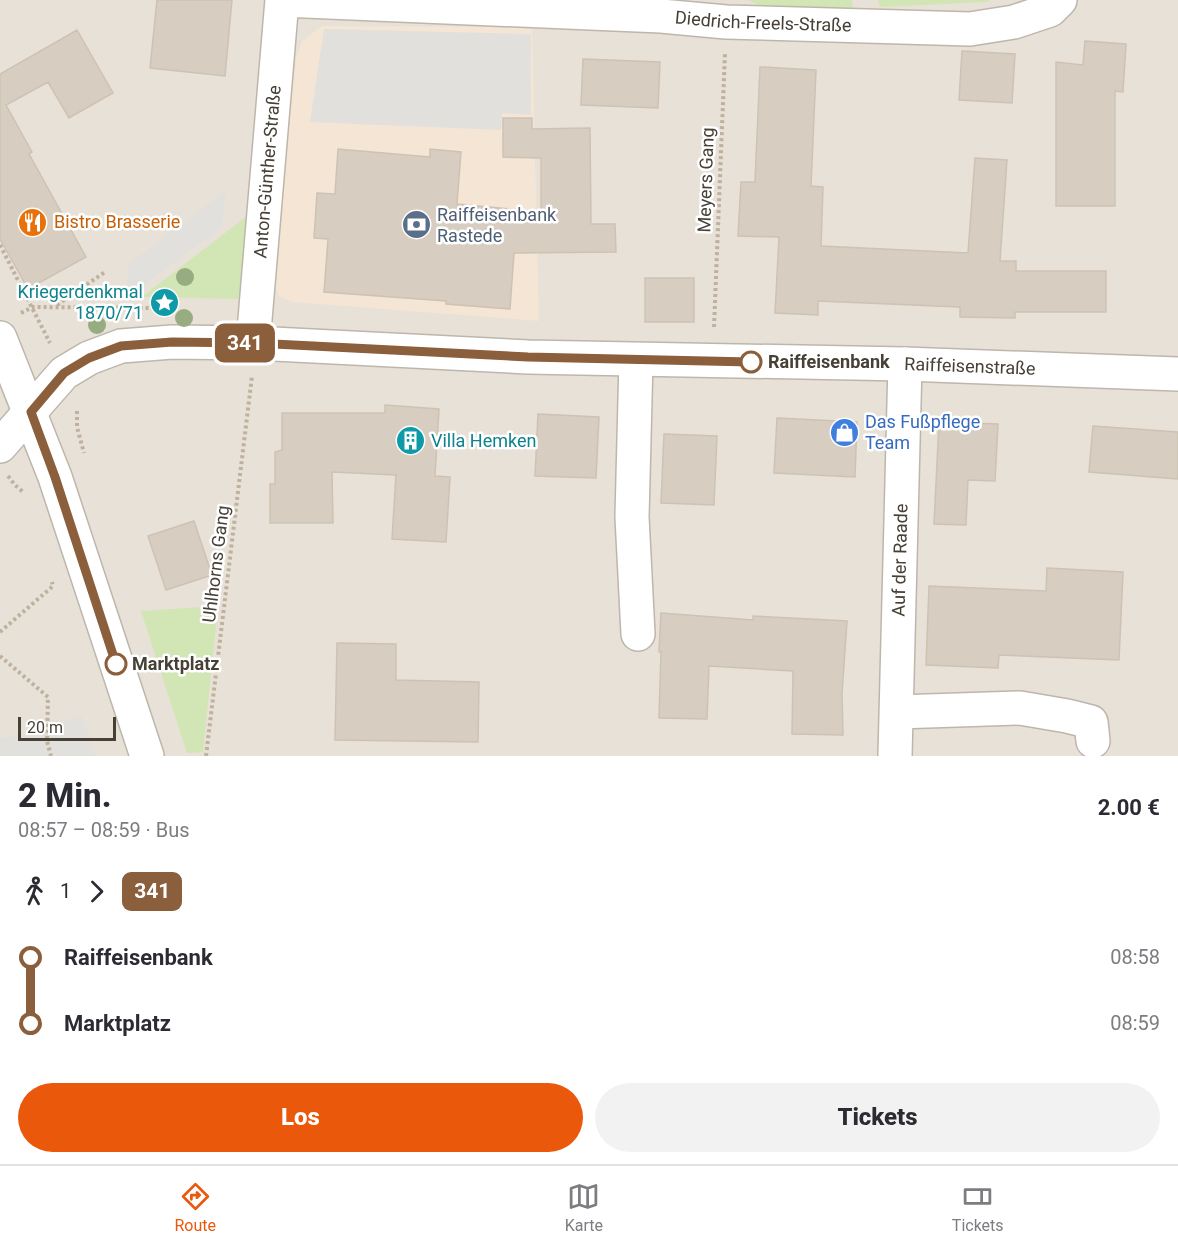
<!DOCTYPE html>
<html lang="de">
<head>
<meta charset="utf-8">
<style>
	body { margin:0; font-family:Roboto,sans-serif; background:#f2f2f3; color:#2b2b33; height:100vh; display:flex; flex-direction:column; font-size:22px; white-space:nowrap }
	* { box-sizing:border-box; margin:0 }
	p { font-size:20px; color:#7c7c81 }
	.icon { flex:none; width:33px; height:33px; fill:none; stroke:currentColor; stroke-width:2; stroke-linecap:round; stroke-linejoin:round }
	.map { position:relative; height:756px; overflow:hidden }
	.panel { display:flex; flex-direction:column; background:#fff; flex:1 }
	.panel>* { flex:none }
	.badge { padding:0 12px; border-radius:9px; font-size:21px; line-height:39px }
	.scale { position:absolute; left:18px; bottom:15px; width:98px; box-sizing:border-box; padding-left:6px; border:3px solid #464037; border-top:0; font-size:16px; line-height:21px; white-space:nowrap; color:#464037; -webkit-text-stroke:4px #fff; paint-order:stroke }
	.map>.badge { position:absolute; translate:-50% -50%; box-shadow:0 0 0 3px #fff }
	.legs { display:flex; align-items:center; gap:9px; height:66px; padding:0 18px; font-size:20px }
	.legs p { margin-inline-start:auto }
	.summary { display:flex; align-items:center; justify-content:space-between; height:102px; padding:0 18px }
	h1 { font-size:33px; font-weight:800; line-height:45px }
	.action { display:flex; gap:12px; margin-top:auto; padding:12px 18px }
	.action a { flex:1; height:69px; border-radius:36px; background:#ea580c; color:#fff; font-size:24px; font-weight:800; line-height:69px; text-align:center }
	.action a+a { background:#f2f2f3; color:#2b2b33 }
	ul { padding:0 18px; list-style:none }
	li { display:flex; align-items:center; gap:21px; height:66px; font-size:22px }
	li i { display:grid; place-items:center; width:9px; height:100%; margin:0 8px; background:currentColor }
	li i::after { content:''; width:15px; height:15px; margin:-8px; border:4px solid; border-radius:50%; background:#fff }
	li p { margin-inline-start:auto }
	li:first-child i { background:linear-gradient(#0000 50%,currentColor 0) }
	li:last-child i { background:linear-gradient(currentColor 50%,#0000 0) }
	.tabs { display:flex; justify-content:space-around; align-items:center; height:84px; border-top:2px solid #e1e1e2; background:#fff; font-size:16px; color:#7c7c81 }
	.tabs a { display:grid; justify-items:center; gap:3px }
	.tabs .on { color:#ea580c }
	.map>svg:first-child { display:block }
	.residential { fill:#e7e1d7 }
	.commercial { fill:#f4e5d5 }
	.green { fill:#d2e5b4 }
	.parking { fill:#e2e0dd }
	.building { fill:#d7cdc1; stroke:#cfc2b2; stroke-width:1.5 }
	.lines { fill:none; stroke-linecap:round; stroke-linejoin:round }
	.minor-casing { stroke:#beb6ab; stroke-width:36 }
	.path { stroke:#bfb19d; stroke-width:4; stroke-dasharray:3 3; stroke-linecap:butt }
	.minor { stroke:#fff; stroke-width:33 }
	.tree { fill:#98ac82 }
	.line-1-casing { stroke:#fff; stroke-width:14 }
	.line-1 { stroke:#8b5e3c; stroke-width:9 }
	.stop-1-dot { fill:#fff; stroke:#8b5e3c; stroke-width:3 }
	.labels { text-anchor:middle; stroke-width:5; stroke-linejoin:round; paint-order:stroke }
	.street-label { font-size:18px; fill:#464037; stroke:#fff }
	.service-label { font-size:18px; fill:#4e5e75; stroke:#fff; text-anchor:start }
	.food-label { font-size:18px; fill:#c56008; stroke:#fff; text-anchor:start }
	.culture-label { font-size:18px; fill:#0d838f; stroke:#fff; text-anchor:end }
	.stop-label { font-size:18px; font-weight:bold; fill:#464037; stroke:#fff; text-anchor:start }
	.shop-label { font-size:18px; fill:#366cbe; stroke:#fff; text-anchor:start }
</style>
</head>
<body>
<div class="map">
<svg width="1178" height="756" viewBox="0 0 1178 756">
	<rect width="100%" height="100%" fill="#f3efe9"/>
	<!-- residential -->
	<path class="residential" d="M 0,0 L 1178,0 L 1178,756 L 0,756 Z"/>
	<!-- commercial -->
	<path class="commercial" d="M 322,26 L 532,27 L 539,321 L 292,302 L 279,296 L 273,282 L 296,59 L 302,41 Z"/>
	<!-- green -->
	<path class="green" d="M 748,0 L 852,0 L 853,12 L 769,10 Z
		M 878,0 L 991,0 L 986,2 L 880,7 Z
		M 251,213 L 243,299 L 142,297 Z
		M 218,606 L 203,752 L 187,753 L 141,611 Z"/>
	<!-- parking -->
	<path class="parking" d="M 324,29 L 531,34 L 531,115 L 502,113 L 501,130 L 310,122 Z
		M 226,190 L 222,227 L 124,300 L 129,264 Z
		M 82,716 L 95,756 L 0,756 L 0,739 Z"/>
	<!-- building -->
	<path class="building" d="M 157,0 L 232,0 L 225,76 L 150,68 Z
		M 77,30 L 113,93 L 69,118 L 48,82 L 6,105 L 32,152 L 29,154 L 86,257 L 28,289 L 0,239 L 0,74 Z
		M 1085,41 L 1126,44 L 1123,92 L 1115,91 L 1115,206 L 1056,206 L 1056,62 L 1083,65 Z
		M 962,51 L 1015,54 L 1012,103 L 959,100 Z
		M 583,59 L 660,62 L 658,108 L 581,105 Z
		M 760,67 L 816,70 L 811,186 L 823,187 L 821,246 L 968,253 L 975,158 L 1007,160 L 1000,261 L 1016,261 L 1016,271 L 1106,271 L 1106,312 L 1015,312 L 1015,318 L 960,317 L 960,307 L 818,301 L 818,315 L 775,313 L 779,237 L 738,236 L 741,182 L 755,182 Z
		M 503,118 L 532,118 L 532,129 L 590,128 L 591,224 L 615,224 L 616,252 L 514,253 L 510,309 L 446,304 L 446,301 L 324,292 L 328,239 L 314,238 L 317,193 L 335,194 L 338,149 L 430,157 L 430,149 L 461,152 L 457,204 L 541,212 L 541,158 L 503,157 Z
		M 645,278 L 694,278 L 694,322 L 645,322 Z
		M 385,405 L 439,409 L 435,476 L 450,477 L 446,542 L 392,539 L 396,475 L 332,472 L 333,523 L 270,523 L 270,484 L 275,484 L 275,452 L 282,450 L 282,413 L 385,413 Z
		M 538,414 L 599,417 L 596,478 L 535,476 Z
		M 777,418 L 857,422 L 855,477 L 774,473 Z
		M 939,422 L 998,424 L 995,481 L 968,480 L 966,525 L 934,524 Z
		M 1093,426 L 1178,432 L 1178,479 L 1089,472 Z
		M 664,434 L 717,436 L 714,505 L 661,503 Z
		M 194,521 L 212,575 L 166,590 L 148,536 Z
		M 1047,568 L 1123,572 L 1119,660 L 999,655 L 998,668 L 926,665 L 929,586 L 1046,591 Z
		M 661,613 L 753,620 L 753,616 L 847,621 L 842,694 L 843,735 L 792,734 L 793,671 L 709,666 L 707,719 L 659,718 L 661,652 L 659,652 Z
		M 337,643 L 396,644 L 396,680 L 479,682 L 478,742 L 335,740 Z"/>
	<g class="lines">
		<defs>
			<g id="minor">
				<path d="M 0,338 L 55,477 L 147,756"/>
				<path id="s1" d="M 253,343 L 282,0 L 661,16 L 726,22 L 970,29 L 1014,22 L 1050,10 L 1060,0"/>
				<path d="M 636,360 L 632,517 L 638,634"/>
				<path id="s2" d="M 0,446 L 64,373 L 89,358 L 121,346 L 172,342 L 253,343 L 528,357 L 905,364 L 1178,374"/>
				<path d="M 897,712 L 1020,708 L 1067,716 L 1091,722 L 1093,741"/>
				<path id="s3" d="M 895,756 L 905,364"/>
			</g>
		</defs>
		<!-- minor casing -->
		<use href="#minor" class="minor-casing"/>
		<!-- path -->
		<path class="path" d="M 0,245 L 50,343
			M 57,305 L 105,272
			M 21,313 L 33,307 L 153,308
			M 714,327 L 725,53
			M 77,411 L 77,427 L 84,453
			M 8,476 L 15,485 L 23,492
			M 0,632 L 53,586 L 52,582
			M 0,656 L 48,697 L 47,741 L 51,756
			M 206,756 L 252,376"/>
		<!-- minor -->
		<use href="#minor" class="minor"/>
	</g>
	<!-- trees -->
	<g class="tree">
		<circle cx="185" cy="277" r="9"/>
		<circle cx="184" cy="318" r="9"/>
		<circle cx="97" cy="325" r="9"/>
	</g>
	<g class="lines">
		<defs>
			<path id="line-1" d="M 116,664 L 55,477 L 31,412 L 64,373 L 89,358 L 121,346 L 172,342 L 253,343 L 528,357 L 751,362"/>
		</defs>
		<!-- line-1 casing -->
		<use href="#line-1" class="line-1-casing"/>
		<!-- line-1 -->
		<use href="#line-1" class="line-1"/>
	</g>
	<!-- icons -->
	<defs>
		<symbol id="restaurant-disc" viewBox="-11 -11 22 22"><circle r="9.5" fill="#e8710a" stroke="#fff"/><path d="M-5-6h1v4h1v-4h1v4h1v-4h1v5L-1.5 .5V6h-2V.5L-5-1ZM5-6V6H3V1.5H1.5Q1.5-4 5-6Z" fill="#fff"/></symbol>
		<symbol id="bank-disc" viewBox="-11 -11 22 22"><circle r="9.5" fill="#5c6f8a" stroke="#fff"/><path d="M-6-4H6V4H-6ZM0-2.3a2.3 2.3 0 1 0 0 4.6a2.3 2.3 0 1 0 0-4.6Z" fill="#fff"/></symbol>
		<symbol id="sight-disc" viewBox="-11 -11 22 22"><circle r="9.5" fill="#0f9aa8" stroke="#fff"/><path d="M0-6L1.8-2.2L6-1.7L2.9 1.2L3.7 5.4L0 3.3L-3.7 5.4L-2.9 1.2L-6-1.7L-1.8-2.2Z" fill="#fff"/></symbol>
		<symbol id="shop-disc" viewBox="-11 -11 22 22"><circle r="9.5" fill="#3f7fe0" stroke="#fff"/><path d="M-5-2.5h2.3a2.7 3.5 0 0 1 5.4 0H5L5.5 6h-11ZM-1.5-2.5h3a1.5 2.3 0 0 0-3 0Z" fill="#fff"/></symbol>
		<symbol id="building-disc" viewBox="-11 -11 22 22"><circle r="9.5" fill="#0f9aa8" stroke="#fff"/><path d="M-4-6H4V6H1V3H-1V6H-4ZM-2.5-4.3h1.7v1.8h-1.7ZM.8-4.3h1.7v1.8H.8ZM-2.5-1h1.7V.8h-1.7ZM.8-1h1.7V.8H.8Z" fill="#fff"/></symbol>
	</defs>
	<g fill-rule="evenodd">
		<use href="#restaurant-disc" x="16" y="206" width="33" height="33"/>
		<use href="#bank-disc" x="400" y="208" width="33" height="33"/>
		<use href="#sight-disc" x="148" y="286" width="33" height="33"/>
		<use href="#shop-disc" x="828" y="416" width="33" height="33"/>
		<use href="#building-disc" x="394" y="424" width="33" height="33"/>
	</g>
	<!-- markers -->
	<g class="stop-1-dot">
		<circle cx="751" cy="362" r="10"/>
		<circle cx="116" cy="664" r="10"/>
	</g>
	<g class="labels">
		<!-- street labels -->
		<g class="street-label">
			<text dy="6" stroke="none"><textPath href="#s1" startOffset="826">Diedrich-Freels-Straße</textPath></text>
			<text dy="6" stroke="none"><textPath href="#s1" startOffset="172">Anton-Günther-Straße</textPath></text>
			<text transform="translate(706 180) rotate(-88)" y="6">Meyers Gang</text>
			<text dy="6" stroke="none"><textPath href="#s2" startOffset="1010">Raiffeisenstraße</textPath></text>
			<text dy="6" stroke="none"><textPath href="#s3" startOffset="196">Auf der Raade</textPath></text>
			<text transform="translate(216 564) rotate(-83)" y="6">Uhlhorns Gang</text>
		</g>
		<!-- service labels -->
		<g class="service-label">
			<text x="437" y="221">Raiffeisenbank<tspan x="437" dy="21">Rastede</tspan></text>
		</g>
		<!-- food labels -->
		<g class="food-label">
			<text x="54" y="228">Bistro Brasserie</text>
		</g>
		<!-- culture labels -->
		<g class="culture-label">
			<text x="143" y="298">Kriegerdenkmal<tspan x="143" dy="21">1870/71</tspan></text>
			<text x="431" y="447" text-anchor="start">Villa Hemken</text>
		</g>
		<!-- stop labels -->
		<g class="stop-label">
			<text x="768" y="368">Raiffeisenbank</text>
			<text x="132" y="670">Marktplatz</text>
		</g>
		<!-- shop labels -->
		<g class="shop-label">
			<text x="865" y="428">Das Fußpflege<tspan x="865" dy="21">Team</tspan></text>
		</g>
	</g>
</svg>
<div class="scale">20 m</div>
<b class="badge" style="left:245px;top:343px;background:#8b5e3c;color:#fff">341</b>
</div>
<section class="panel">
<div class="summary"><div><h1>2 Min.</h1><p>08:57 – 08:59 · Bus</p></div><b>2.00 €</b></div>
<div class="legs"><svg class="icon" aria-label="walk" viewBox="0 0 24 24"><circle cx="13" cy="4" r="2"/><path d="M13 8l-2 6 4 7M11 14l-3 7M7 12l3-4h3l4 4"/></svg>1<svg class="icon" aria-label="forward" viewBox="0 0 24 24"><path d="M9 5l7 7-7 7"/></svg><b class="badge" style="background:#8b5e3c;color:#fff">341</b></div>
<ul>
<li><i style="color:#8b5e3c"></i><b>Raiffeisenbank</b><p>08:58</p></li>
<li><i style="color:#8b5e3c"></i><b>Marktplatz</b><p>08:59</p></li>
</ul>
<div class="action"><a>Los</a><a>Tickets</a></div>
</section>
<nav class="tabs">
<a class="on"><svg class="icon" aria-label="directions" viewBox="0 0 24 24"><path d="M12 3l9 9-9 9-9-9zM9 14v-3h6M13 9l2 2-2 2"/></svg>Route</a>
<a><svg class="icon" aria-label="map" viewBox="0 0 24 24"><path d="M3 6l6-2 6 2 6-2v14l-6 2-6-2-6 2zM9 4v14M15 6v14"/></svg>Karte</a>
<a><svg class="icon" aria-label="tickets" viewBox="0 0 24 24"><path d="M3 7h18v10H3zM15 7v10"/></svg>Tickets</a>
</nav>
</body>
</html>
